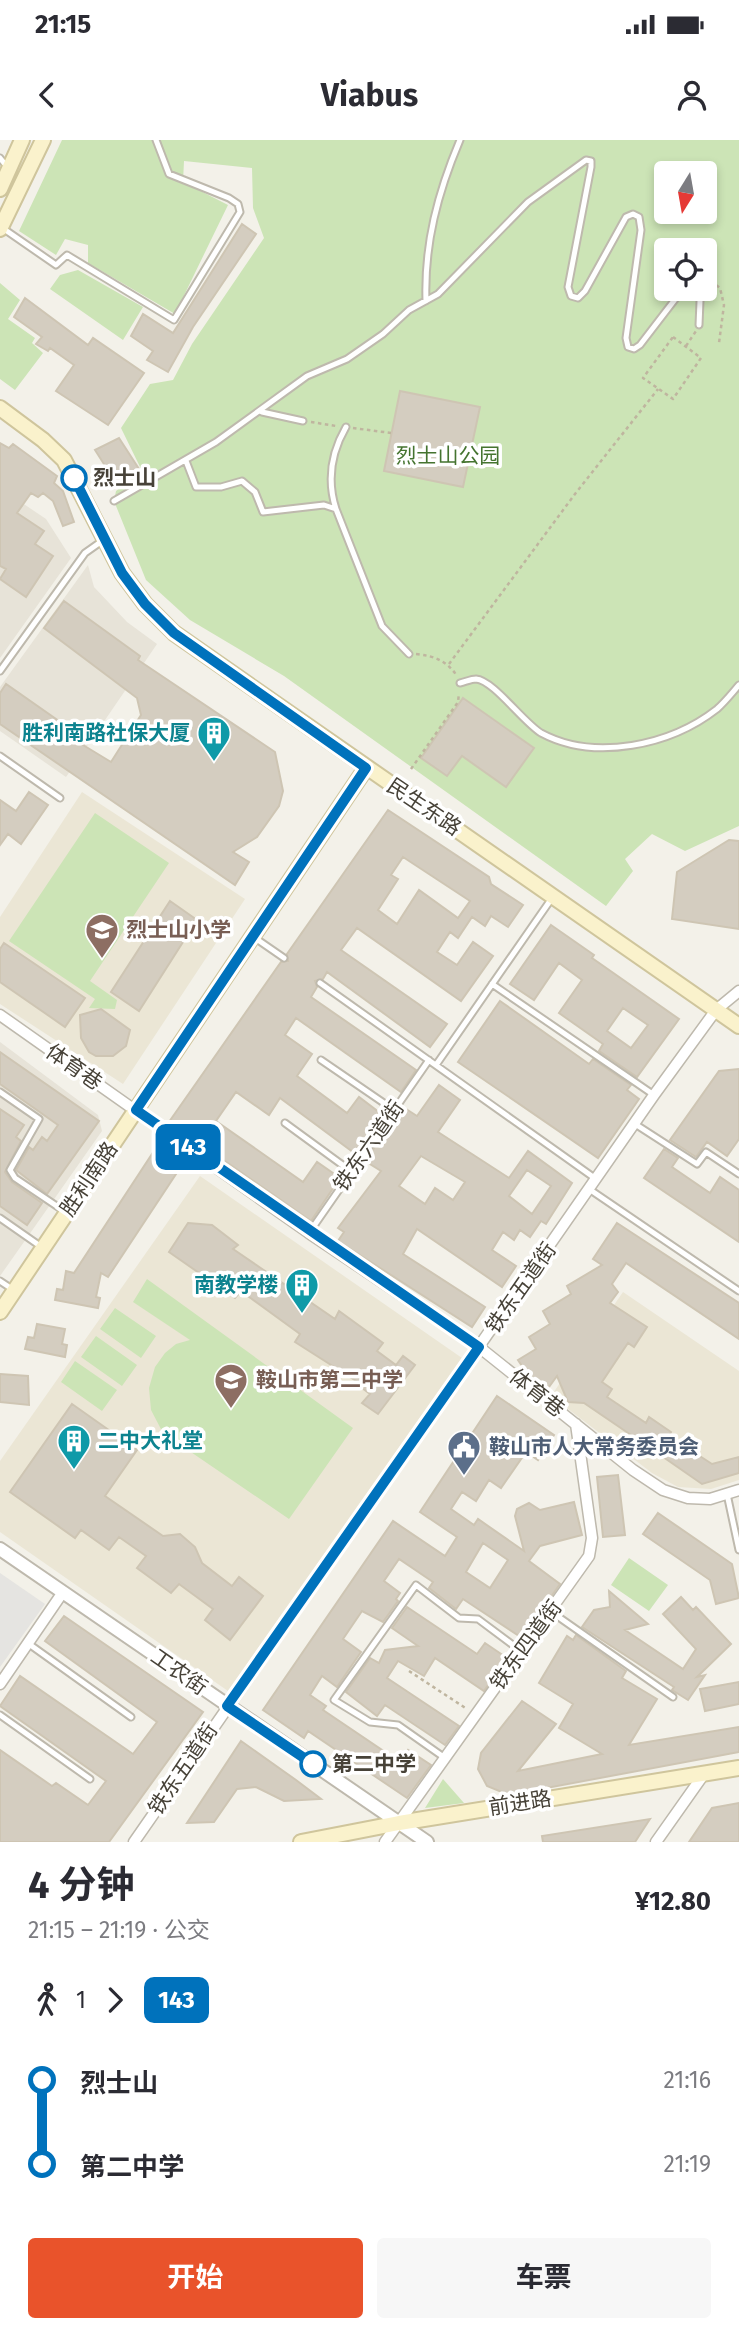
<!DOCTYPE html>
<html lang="zh">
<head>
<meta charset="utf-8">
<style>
	body { margin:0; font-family:"Fira Sans","Noto Sans SC",sans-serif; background:#f7f7f7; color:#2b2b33; height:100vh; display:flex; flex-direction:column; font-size:26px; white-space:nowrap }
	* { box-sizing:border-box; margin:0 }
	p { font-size:23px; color:#7c7c81 }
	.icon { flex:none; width:38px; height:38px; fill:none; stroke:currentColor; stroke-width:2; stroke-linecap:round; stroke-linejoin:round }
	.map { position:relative; height:1702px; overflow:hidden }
	.sheet { display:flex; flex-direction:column; background:#fff; flex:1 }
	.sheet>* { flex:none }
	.badge { padding:0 14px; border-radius:10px; font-size:24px; line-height:46px }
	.needle { width:46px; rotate:191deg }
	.tools { position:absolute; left:654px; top:21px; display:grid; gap:14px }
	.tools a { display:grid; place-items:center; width:63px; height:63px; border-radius:7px; background:#fff; box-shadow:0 4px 10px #0003; font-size:35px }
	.map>.badge { position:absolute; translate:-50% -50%; box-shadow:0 0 0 4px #fff }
	.legs { display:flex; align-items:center; gap:10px; height:77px; padding:0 28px; font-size:23px }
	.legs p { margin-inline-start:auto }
	.overview { display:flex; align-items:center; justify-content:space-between; height:119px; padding:0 28px }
	h1 { font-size:38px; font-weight:700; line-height:52px }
	.cta { display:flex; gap:14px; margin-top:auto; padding:14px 28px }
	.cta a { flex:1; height:80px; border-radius:7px; background:#e9532b; color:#fff; font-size:28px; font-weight:700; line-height:80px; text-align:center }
	.cta a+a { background:#f7f7f7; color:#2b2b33 }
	ul { padding:0 28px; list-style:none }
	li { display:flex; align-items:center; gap:24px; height:84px; font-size:26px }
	li i { display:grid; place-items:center; width:10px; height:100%; margin:0 9px; background:currentColor }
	li i::after { content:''; width:18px; height:18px; margin:-9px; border:5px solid; border-radius:50%; background:#fff }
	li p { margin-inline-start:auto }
	li:first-child i { background:linear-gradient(#0000 50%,currentColor 0) }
	li:last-child i { background:linear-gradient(currentColor 50%,#0000 0) }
	.status { display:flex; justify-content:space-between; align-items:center; height:49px; padding:0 35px; background:#fff; direction:ltr }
	.status svg { height:19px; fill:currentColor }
	header { display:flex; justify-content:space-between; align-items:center; height:91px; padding:0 28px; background:#fff; font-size:32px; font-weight:700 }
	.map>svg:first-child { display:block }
	.residential { fill:#e7e3d8 }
	.education { fill:#ebe6d5 }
	.green { fill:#cce4b6; fill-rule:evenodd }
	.parking { fill:#e5e4e1 }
	.building { fill:#d4cdc0; stroke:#cec5b3; stroke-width:2; fill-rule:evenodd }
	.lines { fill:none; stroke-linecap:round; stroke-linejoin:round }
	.service-casing { stroke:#beb9ad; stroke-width:9 }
	.minor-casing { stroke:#beb9ad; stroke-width:13 }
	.tertiary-casing { stroke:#beb9ad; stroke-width:16 }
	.secondary-casing { stroke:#cfc59c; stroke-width:18 }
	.path { stroke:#bfb59f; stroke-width:2.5; stroke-dasharray:3.5 3.5; stroke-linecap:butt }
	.service { stroke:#fff; stroke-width:5 }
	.minor { stroke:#fff; stroke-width:10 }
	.tertiary { stroke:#fff; stroke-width:12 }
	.secondary { stroke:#faf2cc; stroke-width:14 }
	.line-1-casing { stroke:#fff; stroke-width:16 }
	.line-1 { stroke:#0072bc; stroke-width:10 }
	.stop-1-dot { fill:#fff; stroke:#0072bc; stroke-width:3.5 }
	.labels { text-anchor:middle; stroke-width:7; stroke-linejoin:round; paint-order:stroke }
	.park-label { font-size:21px; fill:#457430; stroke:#fff }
	.stop-label { font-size:21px; font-weight:bold; fill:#474238; stroke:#fff; text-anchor:start }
	.culture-label { font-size:21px; font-weight:bold; fill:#0d838f; stroke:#fff; text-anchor:end }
	.street-label { font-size:21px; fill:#474238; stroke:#fff }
	.education-label { font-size:21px; font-weight:bold; fill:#785e54; stroke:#fff; text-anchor:start }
	.service-label { font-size:21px; font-weight:bold; fill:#4e5e75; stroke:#fff; text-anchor:start }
</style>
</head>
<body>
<div class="status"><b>21:15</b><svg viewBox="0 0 49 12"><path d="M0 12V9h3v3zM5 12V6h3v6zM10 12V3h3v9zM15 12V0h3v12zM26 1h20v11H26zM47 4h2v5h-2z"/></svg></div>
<header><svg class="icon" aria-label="back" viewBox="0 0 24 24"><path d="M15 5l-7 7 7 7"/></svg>Viabus<svg class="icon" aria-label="person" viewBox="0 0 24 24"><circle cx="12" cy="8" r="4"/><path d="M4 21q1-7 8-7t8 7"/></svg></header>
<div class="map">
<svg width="739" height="1702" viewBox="0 0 739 1702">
	<rect width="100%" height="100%" fill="#f3f1e9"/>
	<!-- residential -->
	<path class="residential" d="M 0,348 L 46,379 L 71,418 L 0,518 Z
		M 88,425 L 94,447 L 127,482 L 157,504 L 66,637 L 0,591 L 0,547 Z
		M 0,902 L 98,975 L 102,991 L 0,1136 Z"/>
	<!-- education -->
	<path class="education" d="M 82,652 L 245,759 L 123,944 L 0,864 L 0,777 Z
		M 200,1036 L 462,1218 L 228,1551 L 0,1392 L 0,1321 Z
		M 623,1152 L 739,1231 L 739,1340 L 711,1349 L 678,1347 L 652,1333 L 551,1256 Z"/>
	<!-- green -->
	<path class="green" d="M 62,0 L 739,0 L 739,686 L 685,711 L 652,694 L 625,719 L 633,731 L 606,766 L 284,536 L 190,480 L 146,440 L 114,361 L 116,351 L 142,331 L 121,288 L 150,244 L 173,240 L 192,204 L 264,98 L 253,68 L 252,28 L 184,21 L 183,42 L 228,65 L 175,174 L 88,123 L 88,105 L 65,99 L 56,115 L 19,91 ZM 667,33 L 705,33 L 705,72 L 667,72 ZM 667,110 L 705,110 L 705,149 L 667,149 Z
		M 78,130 L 143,167 L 123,200 L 50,149 L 60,135 Z
		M 0,143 L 20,160 L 8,179 L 35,198 L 32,203 L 43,213 L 15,250 L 0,239 Z
		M 95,673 L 169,723 L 90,841 L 117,860 L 115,869 L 89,868 L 95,859 L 9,801 Z
		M 147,1139 L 353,1288 L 289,1379 L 163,1293 L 151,1270 L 149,1248 L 155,1227 L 165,1213 L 176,1204 L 190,1200 L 133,1162 Z
		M 115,1168 L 156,1196 L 141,1218 L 100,1189 Z
		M 96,1196 L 137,1225 L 122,1246 L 81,1217 Z
		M 75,1221 L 117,1250 L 102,1271 L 61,1242 Z
		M 629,1418 L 668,1445 L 649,1471 L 611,1445 Z
		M 443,1639 L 464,1663 L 425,1668 Z"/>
	<!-- parking -->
	<path class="parking" d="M 0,1433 L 45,1464 L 0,1527 Z"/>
	<!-- building -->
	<path class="building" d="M 242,84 L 256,94 L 193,187 L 168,232 L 147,220 L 153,211 L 131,196 L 143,174 L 173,193 Z
		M 25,158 L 88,205 L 93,198 L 144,233 L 108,285 L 56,251 L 74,225 L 50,208 L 48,211 L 36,204 L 42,197 L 14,177 Z
		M 400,251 L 480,267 L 463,347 L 384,331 Z
		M 119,298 L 139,329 L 116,343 L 95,310 Z
		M 0,303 L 9,308 L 13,304 L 57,336 L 54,343 L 63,351 L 74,382 L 63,386 L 53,361 L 43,353 L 38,357 L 31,353 L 17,373 L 44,391 L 35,404 L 53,416 L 26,457 L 0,439 L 6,429 L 0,426 Z
		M 64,461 L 140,516 L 138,520 L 275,612 L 283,651 L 279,666 L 257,697 L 233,712 L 249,722 L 235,745 L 0,584 L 0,553 L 6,544 L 86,600 L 83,605 L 111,622 L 141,575 L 137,558 L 44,488 Z
		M 463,558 L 534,608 L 506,647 L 462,616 L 447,636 L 421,618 Z
		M 29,652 L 48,665 L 21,704 L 8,694 L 0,705 L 0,660 L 16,671 Z
		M 388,670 L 489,737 L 491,744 L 523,765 L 508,787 L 491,776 L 485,786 L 472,777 L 458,798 L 450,792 L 437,812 L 457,825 L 473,802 L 493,816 L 461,861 L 357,788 L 341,810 L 447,884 L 430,907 L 327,832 L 323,839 L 315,841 L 317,847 L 311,857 L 416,930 L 401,952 L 296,878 L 285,895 L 312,914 L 297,936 L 347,973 L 359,957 L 384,976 L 357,1015 L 280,958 L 269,975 L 236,952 L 216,981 L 303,1042 L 317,1022 L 340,1038 L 311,1081 L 169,982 L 281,822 L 288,821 L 287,814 ZM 403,717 L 470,761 L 458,778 L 419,750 L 397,784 L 378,770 L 398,739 L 391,735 Z
		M 729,700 L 739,701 L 739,789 L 672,779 L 677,732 Z
		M 170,761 L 197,780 L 139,871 L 111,852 Z
		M 551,785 L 594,815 L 592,818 L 679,879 L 637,937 L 599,911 L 603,904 L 559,873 L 582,840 L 559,823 L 534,860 L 510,844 ZM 623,868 L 648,885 L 631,908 L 607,891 Z
		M 4,803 L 85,858 L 65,887 L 0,842 L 0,809 Z
		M 500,861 L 589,924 L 593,919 L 631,945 L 627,950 L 639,959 L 598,1018 L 458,922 Z
		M 101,869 L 130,890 L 126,906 L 113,916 L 96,916 L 89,912 L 81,898 L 80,875 Z
		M 0,912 L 99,981 L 47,1054 L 16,1030 L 29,1007 L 33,1010 L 42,997 L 47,1001 L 58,985 L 0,944 Z
		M 739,929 L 739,999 L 727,1016 L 707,1002 L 696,1017 L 670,1000 L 719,931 Z
		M 439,945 L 460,960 L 438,992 L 509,1038 L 528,1011 L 572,1043 L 546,1084 L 541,1081 L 530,1097 L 520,1090 L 514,1100 L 503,1092 L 492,1110 L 516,1126 L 502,1147 L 417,1089 L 403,1114 L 485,1167 L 472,1187 L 338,1101 L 344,1092 L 338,1088 L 381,1031 L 365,1021 L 403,967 L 417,976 ZM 421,1016 L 465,1042 L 453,1060 L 435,1048 L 425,1064 L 399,1046 ZM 527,1030 L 551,1046 L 532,1074 L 509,1056 Z
		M 0,969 L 24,985 L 16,997 L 21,1001 L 5,1032 L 12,1042 L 42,1063 L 27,1085 L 0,1066 Z
		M 664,1009 L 678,1018 L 672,1027 L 710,1053 L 720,1037 L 739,1050 L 739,1102 L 644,1038 Z
		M 154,1011 L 180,1028 L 108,1137 L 101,1133 L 96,1157 L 100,1158 L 98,1168 L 55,1160 L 57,1149 L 63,1150 L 66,1131 L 74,1133 Z
		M 188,1083 L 212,1085 L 238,1105 L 233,1109 L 335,1179 L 339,1171 L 383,1203 L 377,1211 L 396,1225 L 403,1216 L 415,1225 L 378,1274 L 362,1263 L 370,1254 L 362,1248 L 364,1246 L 295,1202 L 300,1194 L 241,1151 L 235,1158 L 169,1112 Z
		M 617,1083 L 739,1163 L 739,1199 L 626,1123 L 612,1144 L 618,1152 L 610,1163 L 647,1187 L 634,1207 L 628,1203 L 602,1242 L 612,1249 L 607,1257 L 646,1283 L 649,1277 L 671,1292 L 669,1296 L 712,1324 L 739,1317 L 739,1333 L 702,1344 L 653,1310 L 649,1316 L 627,1301 L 631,1295 L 584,1263 L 568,1262 L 557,1236 L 546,1251 L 530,1238 L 518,1220 L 536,1209 L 529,1197 L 550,1184 L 543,1171 L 571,1154 L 567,1146 L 602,1125 L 593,1119 Z
		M 37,1184 L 65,1189 L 62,1204 L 67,1205 L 65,1217 L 25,1209 L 28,1197 L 34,1198 Z
		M 0,1234 L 28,1236 L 29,1265 L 0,1262 Z
		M 497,1256 L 554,1295 L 538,1320 L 526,1312 L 501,1348 L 489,1340 L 476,1361 L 462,1352 L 451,1369 L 474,1385 L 478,1379 L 524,1411 L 515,1376 L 517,1369 L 529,1363 L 540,1370 L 574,1362 L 582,1395 L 540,1406 L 529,1421 L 560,1444 L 522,1498 L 463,1459 L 456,1469 L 429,1448 L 433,1442 L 399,1419 L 384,1441 L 400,1453 L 396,1459 L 398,1461 L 383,1482 L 362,1471 L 343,1499 L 361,1512 L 337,1547 L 322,1536 L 310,1555 L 326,1566 L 323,1570 L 400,1622 L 408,1610 L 431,1625 L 407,1658 L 308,1591 L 304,1598 L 263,1570 L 393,1381 L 445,1416 L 457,1397 L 420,1372 ZM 483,1403 L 508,1420 L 490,1448 L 466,1432 Z
		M 72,1264 L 137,1310 L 105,1356 L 163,1396 L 180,1394 L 195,1407 L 202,1423 L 232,1446 L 239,1437 L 263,1456 L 230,1500 L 205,1480 L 213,1469 L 179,1444 L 171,1453 L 137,1428 L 146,1416 L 119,1397 L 109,1410 L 81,1390 L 75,1398 L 10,1352 Z
		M 618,1335 L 625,1395 L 603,1397 L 597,1337 Z
		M 658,1373 L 732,1424 L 739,1458 L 716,1464 L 710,1440 L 643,1394 Z
		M 609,1451 L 648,1484 L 625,1490 L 683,1529 L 696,1509 L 663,1474 L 681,1457 L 693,1470 L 696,1467 L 731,1504 L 697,1537 L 705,1535 L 688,1560 L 672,1550 L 674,1547 L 582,1487 L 594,1470 L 610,1467 Z
		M 407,1467 L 477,1514 L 485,1503 L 507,1518 L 484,1551 L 435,1518 L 424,1536 L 398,1521 L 387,1538 L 459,1586 L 445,1605 L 385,1565 L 377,1576 L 346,1552 L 370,1518 L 379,1523 L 385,1510 L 418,1506 L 392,1488 Z
		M 64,1476 L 203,1572 L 109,1702 L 0,1702 L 0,1610 L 52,1646 L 56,1643 L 88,1665 L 106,1641 L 0,1566 L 20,1536 L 133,1614 L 157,1582 L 45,1501 Z
		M 576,1495 L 626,1531 L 622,1538 L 657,1559 L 629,1605 L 739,1587 L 739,1612 L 509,1655 L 487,1646 L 478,1629 L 481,1613 L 522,1561 L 556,1584 L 518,1631 L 602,1614 L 559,1588 L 573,1564 L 539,1543 L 567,1496 L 573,1500 Z
		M 739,1542 L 739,1564 L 705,1571 L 700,1549 Z
		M 241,1601 L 296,1640 L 321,1659 L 284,1661 L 256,1647 L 237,1649 L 214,1682 L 187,1683 Z
		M 739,1663 L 739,1702 L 689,1702 L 712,1668 Z
		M 650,1679 L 635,1702 L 543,1702 L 542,1696 Z"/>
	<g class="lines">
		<defs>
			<path id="service" d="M 0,18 L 9,29
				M 1,87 L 56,125 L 67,115 L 174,180 L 240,72 L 238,64 L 229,58 L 169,34 L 156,0
				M 697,149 L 700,161 L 699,185
				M 426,161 C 424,104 438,52 460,0
				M 262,272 L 303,281
				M 186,321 L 196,347 L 221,347 L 242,341 L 255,352 L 263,372 L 324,365 L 336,369 L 382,486 L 409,514
				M 114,361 L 216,302 L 307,236 L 347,219 L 383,194 L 409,170 L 438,154 L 528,62 L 586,20 L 591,21 L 591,27 L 568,147 L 571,156 L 578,158 L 585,151 L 626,77 L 633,74 L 639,77 L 641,90 L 626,198 L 628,207 L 634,209 L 640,205 L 683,149
				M 336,369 C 327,341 331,313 346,287
				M 0,531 L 85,413 L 102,401
				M 460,543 C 465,542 471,539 476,539 C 493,540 523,582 541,593 C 595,622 671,605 717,569 C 725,562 732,553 739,545
				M 0,616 L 60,658
				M 255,798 L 284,818
				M 320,843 L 596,1039
				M 492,844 L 654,955
				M 321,920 L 394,970
				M 436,925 L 552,758
				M 0,952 L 39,979 L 10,1030 L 15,1038 L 67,1073
				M 285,983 L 352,1032
				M 635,984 L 697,1024 L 706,1012 L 739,1034
				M 589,1049 L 739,1151
				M 0,1078 L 43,1108
				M 309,1093 L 429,920
				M 0,1141 L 12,1149
				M 727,1354 L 739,1410
				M 550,1471 L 673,1557
				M 29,1504 L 131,1577
				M 0,1575 L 90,1639
				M 445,1618 L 398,1585 L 370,1582 L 334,1560 L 416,1445 L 459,1478 L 478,1479 L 521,1511"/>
			<path id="minor" d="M 0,875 L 309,1093 L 479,1207 L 633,1330 L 663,1350 L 688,1358 L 710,1359 L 739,1350
				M 0,1544 L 63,1452
				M 134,1702 L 654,955 L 716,870 L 739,851
				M 385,1702 L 589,1416 L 592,1398 L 576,1284
				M 656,1702 L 704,1634"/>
			<path id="tertiary" d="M 0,1409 L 427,1702"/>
			<path id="secondary" d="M 0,49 L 22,0
				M 0,89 L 43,0
				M 0,268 L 43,300 L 64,320 L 122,433 L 145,464 L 174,493 L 739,886
				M 0,1172 L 366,628
				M 301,1702 L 399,1683 L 739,1628"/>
		</defs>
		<!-- service casing -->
		<use href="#service" class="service-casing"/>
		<!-- minor casing -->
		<use href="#minor" class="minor-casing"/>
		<!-- tertiary casing -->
		<use href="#tertiary" class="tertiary-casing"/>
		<!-- secondary casing -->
		<use href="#secondary" class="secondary-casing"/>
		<!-- path -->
		<path class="path" d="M 705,137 L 720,148 L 724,165 L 719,203
			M 673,197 L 701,218 L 673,259 L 643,238 Z
			M 686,206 L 696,191
			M 311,282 L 336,286
			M 353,288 L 391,293
			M 416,514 C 435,516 447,521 457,536
			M 449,524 L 575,354 L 658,249
			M 411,629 L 458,562 L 459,553
			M 409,1531 L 467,1569"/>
		<!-- service -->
		<use href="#service" class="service"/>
		<!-- minor -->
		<use href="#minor" class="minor"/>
		<!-- tertiary -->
		<use href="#tertiary" class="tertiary"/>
		<!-- secondary -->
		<use href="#secondary" class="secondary"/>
	</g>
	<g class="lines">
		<defs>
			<path id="line-1" d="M 74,338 L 122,433 L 145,464 L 174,493 L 366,628 L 136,970 L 479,1207 L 227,1566 L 313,1624"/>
		</defs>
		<!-- line-1 casing -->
		<use href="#line-1" class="line-1-casing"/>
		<!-- line-1 -->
		<use href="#line-1" class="line-1"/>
	</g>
	<!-- icons -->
	<defs>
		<symbol id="building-pin" viewBox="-11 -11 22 30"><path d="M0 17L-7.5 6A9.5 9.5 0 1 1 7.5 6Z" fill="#0f9aa8" stroke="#fff"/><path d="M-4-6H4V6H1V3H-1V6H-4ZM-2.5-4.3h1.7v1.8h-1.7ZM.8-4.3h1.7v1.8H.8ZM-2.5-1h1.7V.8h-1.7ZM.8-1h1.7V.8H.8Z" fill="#fff"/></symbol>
		<symbol id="school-pin" viewBox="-11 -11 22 30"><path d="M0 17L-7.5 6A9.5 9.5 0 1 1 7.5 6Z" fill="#8d6e63" stroke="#fff"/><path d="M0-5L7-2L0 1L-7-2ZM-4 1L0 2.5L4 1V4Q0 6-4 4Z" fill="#fff"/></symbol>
		<symbol id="civic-pin" viewBox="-11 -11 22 30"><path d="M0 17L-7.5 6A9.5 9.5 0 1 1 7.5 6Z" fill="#5c6f8a" stroke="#fff"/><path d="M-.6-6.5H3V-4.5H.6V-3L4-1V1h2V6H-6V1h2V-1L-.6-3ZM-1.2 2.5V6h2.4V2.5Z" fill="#fff"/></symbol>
	</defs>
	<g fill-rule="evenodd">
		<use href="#building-pin" x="195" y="574" width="38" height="52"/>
		<use href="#school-pin" x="83" y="771" width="38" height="52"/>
		<use href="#building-pin" x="283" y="1126" width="38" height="52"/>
		<use href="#school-pin" x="212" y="1221" width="38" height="52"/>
		<use href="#building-pin" x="55" y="1282" width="38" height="52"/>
		<use href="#civic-pin" x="445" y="1288" width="38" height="52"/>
	</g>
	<!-- markers -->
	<g class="stop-1-dot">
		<circle cx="74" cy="338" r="12"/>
		<circle cx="313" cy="1624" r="12"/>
	</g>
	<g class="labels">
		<!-- park labels -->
		<g class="park-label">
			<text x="448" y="323">烈士山公园</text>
		</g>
		<!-- stop labels -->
		<g class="stop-label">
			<text x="93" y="345">烈士山</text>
			<text x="332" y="1631">第二中学</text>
		</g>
		<!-- culture labels -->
		<g class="culture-label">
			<text x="190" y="600">胜利南路社保大厦</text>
			<text x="278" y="1152">南教学楼</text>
			<text x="98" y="1308" text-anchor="start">二中大礼堂</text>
		</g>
		<!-- street labels -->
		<g class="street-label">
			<text transform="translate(424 667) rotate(34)" y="7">民生东路</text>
			<text transform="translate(74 927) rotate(35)" y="7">体育巷</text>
			<text transform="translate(369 1006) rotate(-55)" y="7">铁东六道街</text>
			<text transform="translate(89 1039) rotate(-56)" y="7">胜利南路</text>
			<text transform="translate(521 1148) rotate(-55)" y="7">铁东五道街</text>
			<text transform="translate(537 1253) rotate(38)" y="7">体育巷</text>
			<text transform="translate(526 1505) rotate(-54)" y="7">铁东四道街</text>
			<text transform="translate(179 1532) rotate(35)" y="7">工农街</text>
			<text transform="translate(183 1629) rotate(-56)" y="7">铁东五道街</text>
			<text transform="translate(520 1663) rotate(-9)" y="7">前进路</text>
		</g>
		<!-- education labels -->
		<g class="education-label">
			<text x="126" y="797">烈士山小学</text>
			<text x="256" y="1247">鞍山市第二中学</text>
		</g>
		<!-- service labels -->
		<g class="service-label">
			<text x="489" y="1314">鞍山市人大常务委员会</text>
		</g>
	</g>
</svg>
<div class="tools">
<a><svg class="needle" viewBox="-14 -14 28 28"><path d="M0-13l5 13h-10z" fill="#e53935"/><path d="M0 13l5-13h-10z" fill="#7c7c81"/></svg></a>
<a><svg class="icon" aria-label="locate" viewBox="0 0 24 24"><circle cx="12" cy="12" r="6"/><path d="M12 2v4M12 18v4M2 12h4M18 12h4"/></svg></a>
</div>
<b class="badge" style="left:188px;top:1007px;background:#0072bc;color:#fff">143</b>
</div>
<section class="sheet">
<div class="overview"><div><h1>4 分钟</h1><p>21:15 – 21:19 · 公交</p></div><b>¥12.80</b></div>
<div class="legs"><svg class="icon" aria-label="walk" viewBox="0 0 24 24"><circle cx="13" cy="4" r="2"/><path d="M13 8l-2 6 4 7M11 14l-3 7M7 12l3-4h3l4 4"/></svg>1<svg class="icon" aria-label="forward" viewBox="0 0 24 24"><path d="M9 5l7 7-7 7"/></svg><b class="badge" style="background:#0072bc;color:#fff">143</b></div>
<ul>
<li><i style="color:#0072bc"></i><b>烈士山</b><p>21:16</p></li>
<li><i style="color:#0072bc"></i><b>第二中学</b><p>21:19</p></li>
</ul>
<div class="cta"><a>开始</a><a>车票</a></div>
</section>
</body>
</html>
